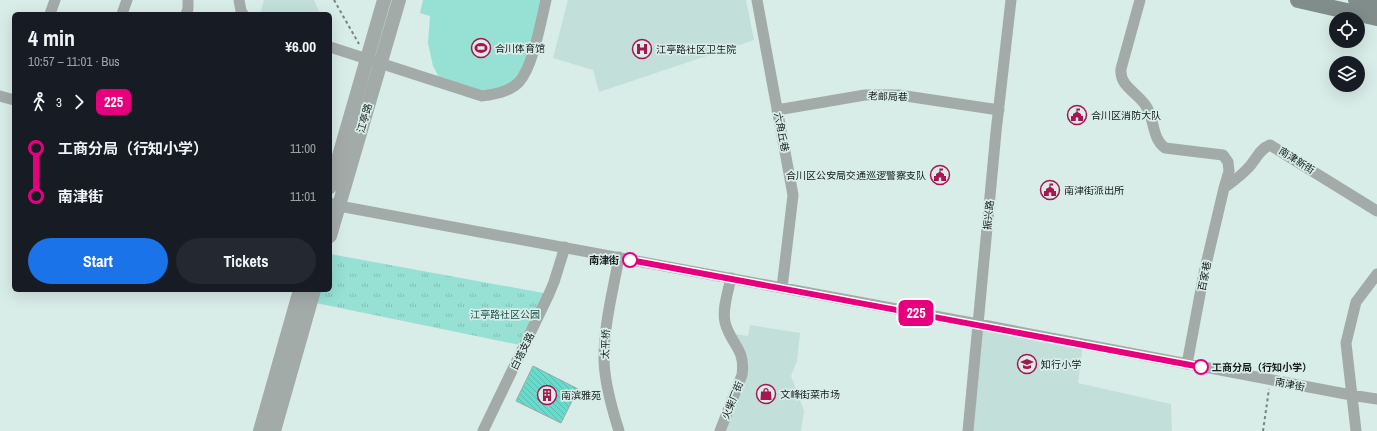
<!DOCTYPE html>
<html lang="en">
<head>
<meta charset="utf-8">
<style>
	body { margin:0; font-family:"Archivo Narrow","Noto Sans SC",sans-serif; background:#242831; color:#f1f3f6; height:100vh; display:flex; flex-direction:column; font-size:15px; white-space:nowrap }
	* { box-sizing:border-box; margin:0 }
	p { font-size:13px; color:#9ea1a6 }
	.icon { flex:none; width:22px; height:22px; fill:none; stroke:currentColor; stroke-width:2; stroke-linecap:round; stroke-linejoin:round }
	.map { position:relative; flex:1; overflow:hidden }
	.side { position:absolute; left:12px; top:12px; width:320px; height:280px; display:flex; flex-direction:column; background:#171b24; border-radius:6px; box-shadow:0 4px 16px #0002 }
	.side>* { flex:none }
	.badge { padding:0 8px; border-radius:6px; font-size:14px; line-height:26px }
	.tools { position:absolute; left:1329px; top:12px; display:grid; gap:8px }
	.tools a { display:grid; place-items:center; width:36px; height:36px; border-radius:50%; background:#171b24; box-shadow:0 4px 16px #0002; font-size:20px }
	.map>.badge { position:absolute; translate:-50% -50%; box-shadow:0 0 0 2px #fff }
	.legs { display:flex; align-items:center; gap:6px; height:44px; padding:0 16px; font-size:13px }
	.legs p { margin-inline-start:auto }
	.headline { display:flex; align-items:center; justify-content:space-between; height:68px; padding:0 16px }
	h1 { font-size:22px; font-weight:700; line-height:30px }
	.action { display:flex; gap:8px; margin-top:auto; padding:8px 16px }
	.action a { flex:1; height:46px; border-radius:24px; background:#1a73e8; color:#fff; font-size:16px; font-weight:700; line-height:46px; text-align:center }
	.action a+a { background:#242831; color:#f1f3f6 }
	ul { padding:0 16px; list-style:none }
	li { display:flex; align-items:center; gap:14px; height:48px; font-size:15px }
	li i { display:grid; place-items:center; width:6px; height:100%; margin:0 5px; background:currentColor }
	li i::after { content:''; width:10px; height:10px; margin:-5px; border:3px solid; border-radius:50%; background:#171b24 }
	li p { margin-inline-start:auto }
	li:first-child i { background:linear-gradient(#0000 50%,currentColor 0) }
	li:last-child i { background:linear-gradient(currentColor 50%,#0000 0) }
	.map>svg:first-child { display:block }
	.built { fill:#c3dfda }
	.grass { fill:#96e0d4 }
	.park { fill:url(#park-tufts) }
	.building { fill:url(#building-back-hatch); stroke:#98aaa7 }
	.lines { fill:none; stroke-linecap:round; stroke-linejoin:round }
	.path { stroke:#768381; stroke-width:2; stroke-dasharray:3 3; stroke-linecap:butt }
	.minor { stroke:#a3aba9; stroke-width:11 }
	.tertiary { stroke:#a3aba9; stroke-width:14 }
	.secondary { stroke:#818d8b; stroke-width:16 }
	.line-1-casing { stroke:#fff; stroke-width:9 }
	.line-1 { stroke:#e6007e; stroke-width:6 }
	.stop-1-dot { fill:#fff; stroke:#e6007e; stroke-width:2 }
	.labels { text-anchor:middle; stroke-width:3.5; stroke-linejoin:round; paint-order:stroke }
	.poi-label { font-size:10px; fill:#161d1c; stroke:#d8ece8; text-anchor:start }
	.street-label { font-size:10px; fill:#161d1c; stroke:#d8ece8 }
	.stop-label { font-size:10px; font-weight:bold; fill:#161d1c; stroke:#d8ece8; text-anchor:end }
	.park-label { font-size:10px; fill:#1d5049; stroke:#d8ece8 }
</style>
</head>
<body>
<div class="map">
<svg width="1377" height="431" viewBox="0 0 1377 431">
	<defs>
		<pattern id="park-tufts" width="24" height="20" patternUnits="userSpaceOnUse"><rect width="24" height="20" fill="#96e0d4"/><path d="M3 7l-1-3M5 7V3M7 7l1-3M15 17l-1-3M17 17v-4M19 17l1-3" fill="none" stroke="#81c0b5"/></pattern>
		<pattern id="building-back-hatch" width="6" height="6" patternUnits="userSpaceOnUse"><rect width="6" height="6" fill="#68dccc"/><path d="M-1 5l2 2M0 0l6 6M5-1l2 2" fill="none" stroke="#59bcaf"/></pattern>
	</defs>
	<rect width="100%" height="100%" fill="#d8ece8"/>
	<!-- built -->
	<path class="built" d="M 264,0 L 314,0 L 320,14 L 260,14 Z
		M 568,0 L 746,0 L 754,40 L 599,92 L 593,70 L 553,58 Z
		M 978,324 L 1083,344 L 1078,383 L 1171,404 L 1172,431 L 968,431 Z
		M 750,325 L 800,333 L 797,361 L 791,376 L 804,411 L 801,431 L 720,431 L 742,375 L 730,333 L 748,336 Z"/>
	<!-- grass -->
	<path class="grass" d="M 423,0 L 546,0 L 519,82 L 482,96 L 442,83 L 433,66 L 428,43 L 430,16 L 420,13 Z"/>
	<!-- park -->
	<path class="park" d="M 330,254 L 549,294 L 525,346 L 311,302 L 314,290 L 330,290 Z"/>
	<!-- building -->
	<path class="building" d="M 533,366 L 578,389 L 561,423 L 516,401 Z"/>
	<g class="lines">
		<!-- path -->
		<path class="path" d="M 334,0 L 359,44
			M 1263,431 L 1269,389"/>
		<!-- minor -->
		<path class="minor" d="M 239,0 L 241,11 L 243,14
			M 757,0 L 793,195 L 782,288
			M 1140,0 L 1121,69 C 1119,86 1138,93 1146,106 C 1155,119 1151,137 1165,148 L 1223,155 L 1228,162 L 1229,171 L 1224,188 L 1204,273 L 1187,364
			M 50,14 L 55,0
			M 122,14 L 127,0
			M 186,14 L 188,9 L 188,0
			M 330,47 L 482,96 C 495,94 509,92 519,82 C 533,67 541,21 546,0
			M 0,96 L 14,100
			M 777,110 L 865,95 L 899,95 L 999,110
			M 1224,188 C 1232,182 1241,176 1248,168 C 1256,160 1259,149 1270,145 L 1377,211
			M 330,203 L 339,206 L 978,324 L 1351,395 L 1377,399
			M 619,257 C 613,291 604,324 604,358 C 604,381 612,409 619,431
			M 483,431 L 549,294 L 554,282 L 565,247
			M 720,431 L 742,375 C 746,348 730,344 725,322 C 722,309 728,292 731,278
			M 968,431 L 996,132 L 1011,0
			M 1356,431 L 1346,343 L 1356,302 L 1377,274"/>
		<!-- tertiary -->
		<path class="tertiary" d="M 330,187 L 384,0
			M 330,236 L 399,0
			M 260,431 L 300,290
			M 274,431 L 314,290"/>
		<!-- secondary -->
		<path class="secondary" d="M 1298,0 L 1377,18
			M 1356,0 L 1377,5"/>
	</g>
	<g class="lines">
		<defs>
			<path id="line-1" d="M 630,260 L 1201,367"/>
		</defs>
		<!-- line-1 casing -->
		<use href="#line-1" class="line-1-casing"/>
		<!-- line-1 -->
		<use href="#line-1" class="line-1"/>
	</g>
	<!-- icons -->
	<defs>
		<symbol id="stadium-ring" viewBox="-11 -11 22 22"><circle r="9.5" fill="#d8ece8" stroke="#a71652" stroke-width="1.5"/><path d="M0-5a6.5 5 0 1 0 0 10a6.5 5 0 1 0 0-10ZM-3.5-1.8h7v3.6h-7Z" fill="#a71652"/></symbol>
		<symbol id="hospital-ring" viewBox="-11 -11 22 22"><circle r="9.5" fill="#d8ece8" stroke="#a71652" stroke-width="1.5"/><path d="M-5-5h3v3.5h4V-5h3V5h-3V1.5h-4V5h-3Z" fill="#a71652"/></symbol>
		<symbol id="civic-ring" viewBox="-11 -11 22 22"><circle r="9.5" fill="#d8ece8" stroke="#a71652" stroke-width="1.5"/><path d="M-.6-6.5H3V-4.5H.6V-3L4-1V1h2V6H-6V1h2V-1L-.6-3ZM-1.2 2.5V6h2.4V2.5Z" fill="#a71652"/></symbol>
		<symbol id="school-ring" viewBox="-11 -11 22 22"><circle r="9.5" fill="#d8ece8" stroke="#a71652" stroke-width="1.5"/><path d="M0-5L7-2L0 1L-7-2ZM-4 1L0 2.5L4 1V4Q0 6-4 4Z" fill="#a71652"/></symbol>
		<symbol id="shop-ring" viewBox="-11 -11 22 22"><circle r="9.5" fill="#d8ece8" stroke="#a71652" stroke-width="1.5"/><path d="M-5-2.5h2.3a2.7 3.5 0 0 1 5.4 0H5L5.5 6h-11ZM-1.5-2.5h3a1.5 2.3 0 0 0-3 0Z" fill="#a71652"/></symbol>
		<symbol id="building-ring" viewBox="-11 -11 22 22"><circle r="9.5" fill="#d8ece8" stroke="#a71652" stroke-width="1.5"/><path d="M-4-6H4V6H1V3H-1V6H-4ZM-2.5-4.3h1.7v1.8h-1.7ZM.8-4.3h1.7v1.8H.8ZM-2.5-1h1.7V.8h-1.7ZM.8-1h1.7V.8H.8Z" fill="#a71652"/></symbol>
	</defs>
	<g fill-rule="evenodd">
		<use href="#stadium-ring" x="470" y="37" width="22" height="22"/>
		<use href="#hospital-ring" x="631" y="38" width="22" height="22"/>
		<use href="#civic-ring" x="1066" y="104" width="22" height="22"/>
		<use href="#civic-ring" x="929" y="164" width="22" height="22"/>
		<use href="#civic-ring" x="1039" y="179" width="22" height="22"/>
		<use href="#school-ring" x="1016" y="353" width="22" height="22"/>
		<use href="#shop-ring" x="755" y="383" width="22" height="22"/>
		<use href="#building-ring" x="536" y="384" width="22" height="22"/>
	</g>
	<!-- markers -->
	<g class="stop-1-dot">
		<circle cx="630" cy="260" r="7"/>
		<circle cx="1201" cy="367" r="7"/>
	</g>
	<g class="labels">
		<!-- poi labels -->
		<g class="poi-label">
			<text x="495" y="52">合川体育馆</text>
			<text x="656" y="53">江亭路社区卫生院</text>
			<text x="1091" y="119">合川区消防大队</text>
			<text x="926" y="179" text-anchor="end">合川区公安局交通巡逻警察支队</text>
			<text x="1064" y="194">南津街派出所</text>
			<text x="1041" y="368">知行小学</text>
			<text x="780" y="398">文峰街菜市场</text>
			<text x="561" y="399">南滨雅苑</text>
		</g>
		<!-- street labels -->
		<g class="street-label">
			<text transform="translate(888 96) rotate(2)" y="4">老邮局巷</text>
			<text transform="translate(364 118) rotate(-74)" y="4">江亭路</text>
			<text transform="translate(782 132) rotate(79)" y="4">六角丘巷</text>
			<text transform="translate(1297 160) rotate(32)" y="4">南津新街</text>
			<text transform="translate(988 215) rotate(-84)" y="4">振兴路</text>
			<text transform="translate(1204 276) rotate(-79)" y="4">百家巷</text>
			<text transform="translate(605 344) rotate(-88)" y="4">太平桥</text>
			<text transform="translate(522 351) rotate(-64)" y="4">白塔支路</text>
			<text transform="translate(1290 384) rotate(11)" y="4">南津街</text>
			<text transform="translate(732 400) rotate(-68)" y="4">火柴厂街</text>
		</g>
		<!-- stop labels -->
		<g class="stop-label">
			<text x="619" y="264">南津街</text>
			<text x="1212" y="371" text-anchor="start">工商分局（行知小学）</text>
		</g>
		<!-- park labels -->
		<g class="park-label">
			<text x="505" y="318">江亭路社区公园</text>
		</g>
	</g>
</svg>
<div class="tools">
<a><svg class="icon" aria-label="locate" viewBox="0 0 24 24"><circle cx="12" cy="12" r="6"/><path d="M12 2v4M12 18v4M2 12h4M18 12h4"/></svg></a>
<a><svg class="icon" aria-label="layers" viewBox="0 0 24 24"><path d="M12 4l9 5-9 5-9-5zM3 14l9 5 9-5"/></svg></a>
</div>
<b class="badge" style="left:916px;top:313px;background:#e6007e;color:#fff">225</b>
<section class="side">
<div class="headline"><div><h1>4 min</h1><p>10:57 – 11:01 · Bus</p></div><b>¥6.00</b></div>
<div class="legs"><svg class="icon" aria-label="walk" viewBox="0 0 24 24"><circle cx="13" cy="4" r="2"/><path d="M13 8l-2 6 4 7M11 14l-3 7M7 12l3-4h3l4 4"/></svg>3<svg class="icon" aria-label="forward" viewBox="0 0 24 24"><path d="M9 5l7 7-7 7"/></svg><b class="badge" style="background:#e6007e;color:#fff">225</b></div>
<ul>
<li><i style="color:#e6007e"></i><b>工商分局（行知小学）</b><p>11:00</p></li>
<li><i style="color:#e6007e"></i><b>南津街</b><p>11:01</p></li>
</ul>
<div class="action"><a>Start</a><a>Tickets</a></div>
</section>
</div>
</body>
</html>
